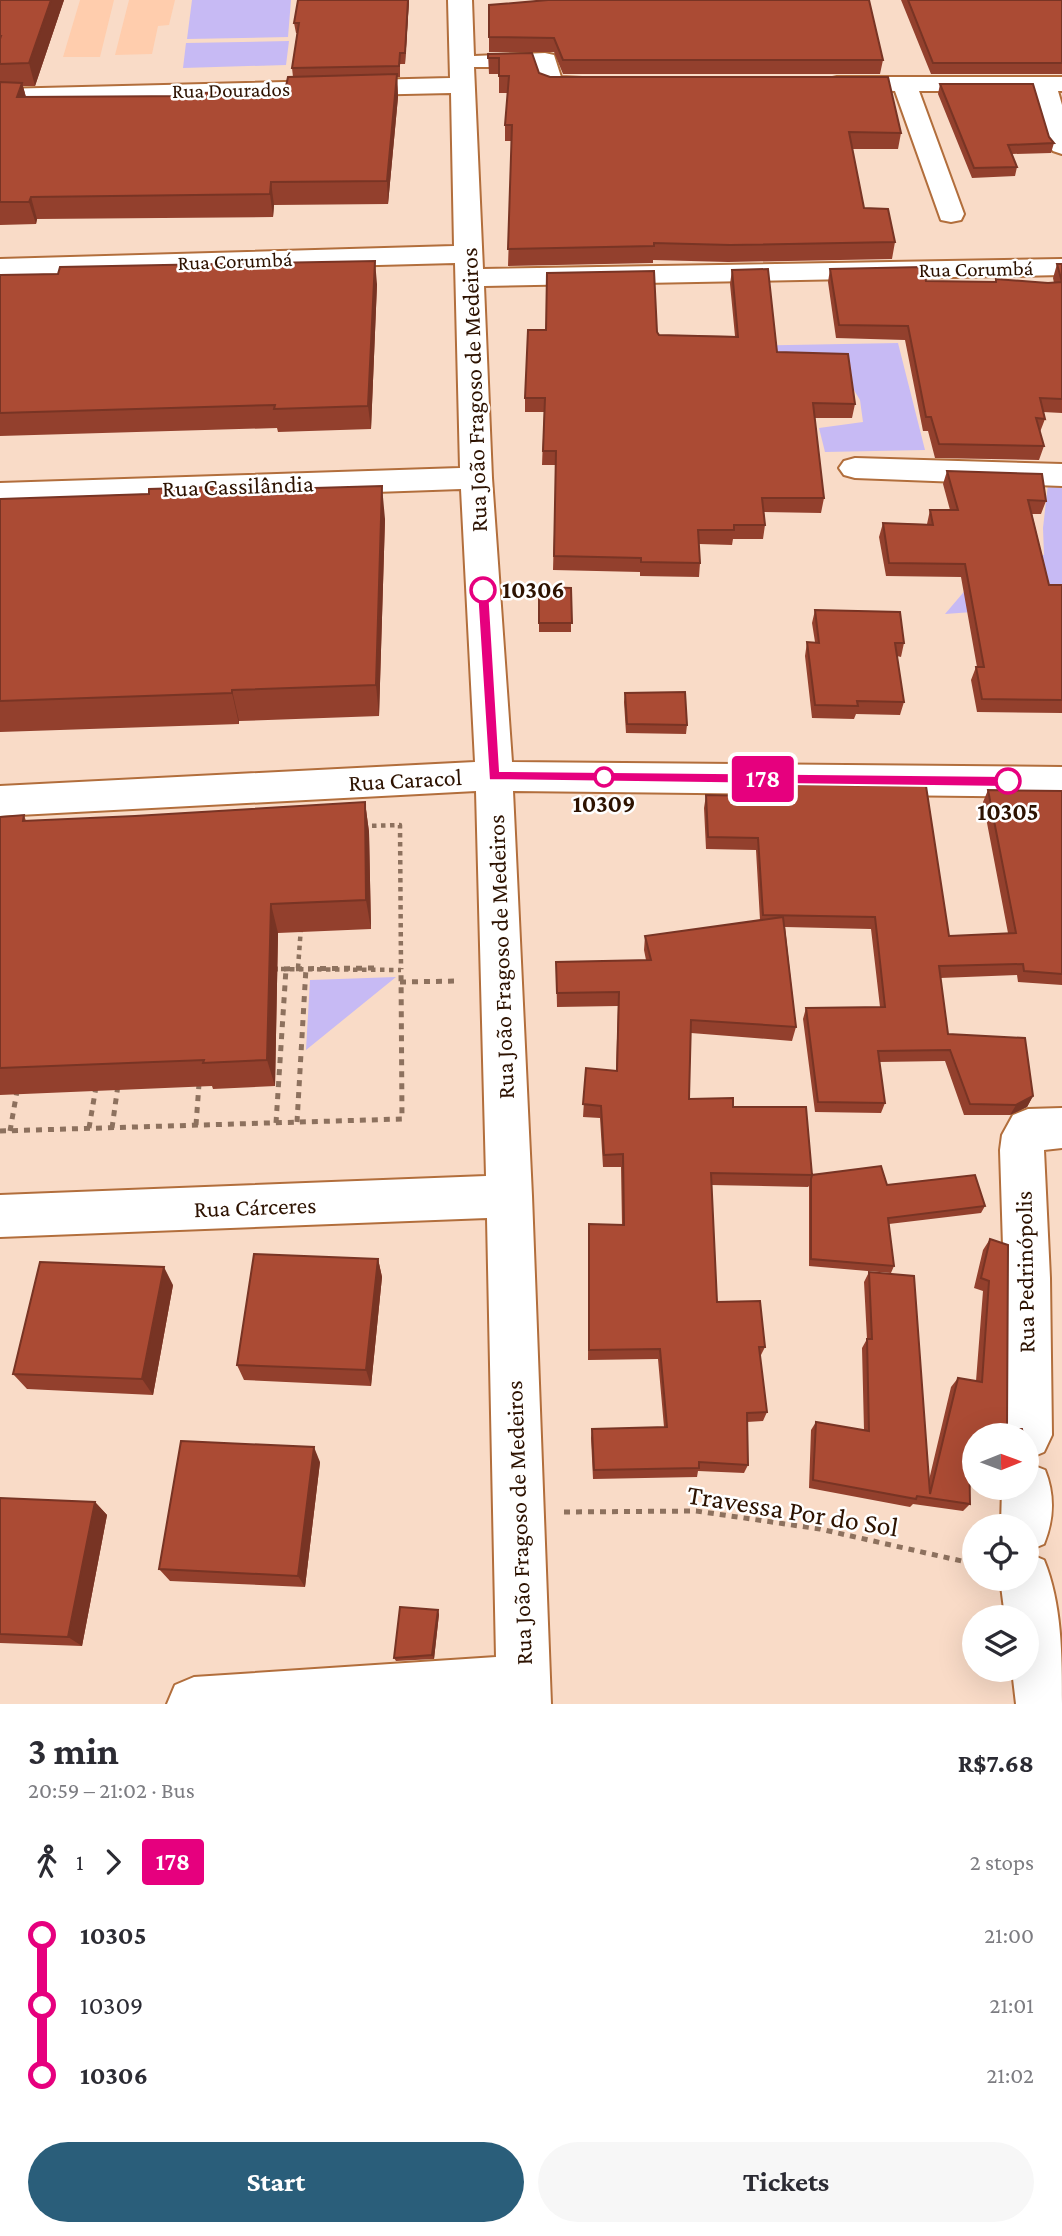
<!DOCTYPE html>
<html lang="en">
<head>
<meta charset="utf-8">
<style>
	body { margin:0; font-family:"Crimson Pro",serif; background:#f7f7f7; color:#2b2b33; height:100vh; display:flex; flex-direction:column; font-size:26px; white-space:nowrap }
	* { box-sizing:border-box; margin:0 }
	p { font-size:23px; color:#7c7c81 }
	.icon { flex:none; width:38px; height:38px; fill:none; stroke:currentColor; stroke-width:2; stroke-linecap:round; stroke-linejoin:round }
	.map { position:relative; height:1704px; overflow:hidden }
	.side { display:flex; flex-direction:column; background:#fff; flex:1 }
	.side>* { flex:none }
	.badge { padding:0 14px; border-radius:5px; font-size:24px; line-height:46px }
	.needle { width:46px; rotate:89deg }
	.tools { position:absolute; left:962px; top:1423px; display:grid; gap:14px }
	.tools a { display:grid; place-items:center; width:77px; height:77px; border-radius:50%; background:#fff; box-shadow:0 7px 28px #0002; font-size:35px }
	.map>.badge { position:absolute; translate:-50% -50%; box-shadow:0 0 0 4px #fff }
	.legs { display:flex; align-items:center; gap:10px; height:77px; padding:0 28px; font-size:23px }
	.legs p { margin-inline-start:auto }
	.head { display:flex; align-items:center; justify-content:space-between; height:119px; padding:0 28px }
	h1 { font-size:38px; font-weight:700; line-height:52px }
	.cta { display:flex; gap:14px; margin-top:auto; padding:14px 28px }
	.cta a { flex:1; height:80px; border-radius:42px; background:#2a5e7a; color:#fff; font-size:28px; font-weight:700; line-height:80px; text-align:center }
	.cta a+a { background:#f7f7f7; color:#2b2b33 }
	ul { padding:0 28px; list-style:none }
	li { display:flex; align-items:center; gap:24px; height:70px; font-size:26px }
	li i { display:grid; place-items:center; width:10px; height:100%; margin:0 9px; background:currentColor }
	li i::after { content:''; width:18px; height:18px; margin:-9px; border:5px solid; border-radius:50%; background:#fff }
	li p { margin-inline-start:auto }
	li:first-child i { background:linear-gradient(#0000 50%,currentColor 0) }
	li:last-child i { background:linear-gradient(currentColor 50%,#0000 0) }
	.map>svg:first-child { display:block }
	.built { fill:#ffcdad }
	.green { fill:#c7baf4 }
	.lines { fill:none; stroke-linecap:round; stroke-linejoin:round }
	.minor-casing { stroke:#b26e3c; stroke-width:4 }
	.path-far1 { stroke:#8d715e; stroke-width:4.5; stroke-dasharray:4.5 4.5; stroke-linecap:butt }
	.path { stroke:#8d715e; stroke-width:5; stroke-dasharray:6 6; stroke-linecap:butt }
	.minor { fill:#fff; fill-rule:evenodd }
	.wall { fill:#93402d }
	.shaded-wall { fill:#783424 }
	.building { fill:#ab4b34; stroke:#783424; stroke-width:2 }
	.line-1 { fill:#e6007e; stroke:#fff; stroke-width:2 }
	.stop-1-dot { fill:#fff; stroke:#e6007e; stroke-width:3.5 }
	.labels { text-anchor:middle; stroke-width:5; stroke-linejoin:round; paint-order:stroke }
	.far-street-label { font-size:21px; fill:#2d1200; stroke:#fff }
	.street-label { font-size:24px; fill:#2d1200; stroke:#fff }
	.stop-label { font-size:24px; font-weight:bold; fill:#2d1200; stroke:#fff }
	.near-street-label { font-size:28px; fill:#2d1200; stroke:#fff }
</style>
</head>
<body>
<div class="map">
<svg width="1062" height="1704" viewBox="0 0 1062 1704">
	<rect width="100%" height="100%" fill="#f9dbc7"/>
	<!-- built -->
	<path class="built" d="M 80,0 L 114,0 L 100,57 L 63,57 Z
		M 129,0 L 175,0 L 169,25 L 158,26 L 152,54 L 115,55 Z"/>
	<!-- green -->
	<path class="green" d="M 192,0 L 291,0 L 288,37 L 187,39 Z
		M 289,41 L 286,65 L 183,68 L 186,43 Z
		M 898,343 L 925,450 L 825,452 L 819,428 L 863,422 L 860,400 L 854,390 L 805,387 L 731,346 Z
		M 1048,484 L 1062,485 L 1062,591 L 986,611 L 945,614 L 991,560 L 1044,555 L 1043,528 Z
		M 396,977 L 306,1050 L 310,980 Z"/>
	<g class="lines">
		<defs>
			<path id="minor" d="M 448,0 L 472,0 L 474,56 L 545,53 L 554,55 L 561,77 L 603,79 L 606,84 L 603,89 C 585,94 559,94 541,89 L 534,67 L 474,67 L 483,269 L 1062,259 L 1062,275 L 484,286 L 492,478 L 512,762 L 1062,767 L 1062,797 L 513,791 L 532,1196 L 551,1704 L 167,1704 L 175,1685 L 194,1677 L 496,1657 L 487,1218 L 0,1237 L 0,1195 L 486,1176 L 476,791 L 0,816 L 0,786 L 475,762 L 461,489 L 0,505 L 0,483 L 460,468 L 455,263 L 0,275 L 0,259 L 454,246 L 451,93 L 0,103 L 0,89 L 450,78 Z
				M 837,77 L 1062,77 L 1062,91 L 1058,91 L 1062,105 L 1062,154 L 1053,151 L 1049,146 L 1033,91 L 919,91 L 964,214 L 961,220 L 951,222 L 941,220 L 895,91 L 828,89 L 825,84 L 828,79 Z
				M 855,458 L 1062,464 L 1062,486 L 855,478 L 844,475 L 839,468 L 844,461 Z
				M 1062,1108 L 1062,1148 L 1044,1150 L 1050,1278 L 1052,1435 L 1044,1452 L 1027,1459 L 1027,1435 L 1002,1435 L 1004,1278 L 1000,1150 L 1002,1135 L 1013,1115 L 1028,1109 Z
				M 1027,1463 L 1045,1470 C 1055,1495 1054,1519 1044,1544 L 1027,1551 L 1027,1526 L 1001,1526 L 1002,1488 L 1027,1488 Z
				M 1027,1553 L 1044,1560 C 1062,1604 1062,1656 1062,1704 L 1016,1704 L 1012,1670 L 1027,1670 L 1027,1617 L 1005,1617 L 1000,1578 L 1027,1578 Z"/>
		</defs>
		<!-- minor casing -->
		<use href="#minor" class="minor-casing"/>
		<!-- path-far1 -->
		<path class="path-far1" d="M 363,826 L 400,825 L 401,968
			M 298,968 L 301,927
			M 272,969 L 401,970"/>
		<!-- path -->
		<path class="path" d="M 272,969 L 379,968
			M 400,982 L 459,981
			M 297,1122 L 306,968
			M 276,1123 L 286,969
			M 196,1125 L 199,1084
			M 89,1128 L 96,1087
			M 112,1128 L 118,1085
			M 0,1131 L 402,1119 L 401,968
			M 10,1131 L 17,1091
			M 564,1512 L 696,1511 L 820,1529 L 975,1564"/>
		<!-- minor -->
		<use href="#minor" class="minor"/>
	</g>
	<!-- wall -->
	<path class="wall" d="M 0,0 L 64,0 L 35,86 L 23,86 L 26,97 L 197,96 L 285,91 L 293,77 L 292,68 L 297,33 L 296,33 L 294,23 L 298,0 L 409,0 L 405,64 L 400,64 L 400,77 L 397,77 L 398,97 L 388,204 L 274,205 L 273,217 L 37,219 L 36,224 L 0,225 Z
		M 901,0 L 1062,0 L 1062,74 L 931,74 Z
		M 489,5 L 883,60 L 880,74 L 563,74 L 554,52 L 489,52 Z
		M 488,54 L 550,77 L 901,133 L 898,149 L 852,149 L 864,208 L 895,242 L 892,259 L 728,262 L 653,260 L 653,263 L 508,266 L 512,141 L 505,141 L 505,125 L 508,93 L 499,93 L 499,74 L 489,74 Z
		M 940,84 L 1049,137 L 1054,143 L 1051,153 L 1012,154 L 1017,167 L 1015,176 L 972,178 L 938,94 Z
		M 1057,264 L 1062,264 L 1062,413 L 1043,412 L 1045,419 L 1040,432 L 1044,446 L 1039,460 L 935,458 L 928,431 L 923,431 L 905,340 L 836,338 L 828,282 L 830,269 L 926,281 L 995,282 L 996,279 L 1048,283 L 1054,283 L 1053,278 Z
		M 732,270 L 777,352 L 855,404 L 852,418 L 815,418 L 824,498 L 821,513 L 764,512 L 765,525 L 763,539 L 733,539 L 732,545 L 699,544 L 700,563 L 699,577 L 640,576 L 640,572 L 553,570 L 556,465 L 542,465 L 544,412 L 525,412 L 525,398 L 657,332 L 659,335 L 735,336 L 730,284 Z
		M 0,275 L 377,284 L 371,429 L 278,432 L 277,428 L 0,436 Z
		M 947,471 L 1046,501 L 1041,514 L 1032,514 L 1049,585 L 1062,585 L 1062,713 L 977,712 L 971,680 L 976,667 L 977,667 L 961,577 L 886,576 L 879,537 L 883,523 L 927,524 L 930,510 L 950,510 L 943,484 Z
		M 249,490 L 385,519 L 379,716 L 239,721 L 239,724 L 0,732 L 0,499 Z
		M 539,587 L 571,588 L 571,632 L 539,632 Z
		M 815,610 L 904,643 L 901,657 L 897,656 L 904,702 L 900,715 L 856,714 L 854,719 L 812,718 L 805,656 L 807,642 L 815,642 L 812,623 Z
		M 625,693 L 687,725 L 686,734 L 626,733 L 624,702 Z
		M 751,784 L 949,936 L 1008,933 L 983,802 L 988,790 L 1062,791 L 1062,985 L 1018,982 L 1017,975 L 940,978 L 948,1034 L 1033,1096 L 1027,1107 L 1010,1115 L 964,1115 L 945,1061 L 879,1062 L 885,1103 L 881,1113 L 815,1112 L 803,1019 L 806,1008 L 880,1007 L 871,929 L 785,927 L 796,1027 L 792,1041 L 691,1033 L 689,1099 L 733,1107 L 812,1175 L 887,1185 L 985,1206 L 981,1213 L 889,1224 L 894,1266 L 891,1273 L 809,1266 L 809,1186 L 808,1187 L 711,1185 L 717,1302 L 765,1347 L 760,1357 L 767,1412 L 763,1421 L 747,1422 L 748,1465 L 744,1473 L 698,1471 L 697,1477 L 593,1479 L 591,1438 L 592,1429 L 664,1427 L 658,1359 L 588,1360 L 589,1224 L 622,1225 L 621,1167 L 603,1167 L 600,1118 L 583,1117 L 586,1068 L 616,1071 L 618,1006 L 557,1007 L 556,962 L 646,960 L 644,950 L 645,936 L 760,920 L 756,850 L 706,849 L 704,808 L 706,795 L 748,796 Z
		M 365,802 L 369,832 L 371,929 L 278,933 L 275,1086 L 213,1089 L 212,1086 L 0,1095 L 0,817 L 24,815 L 26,821 L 135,816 Z
		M 990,1239 L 1008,1245 L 975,1435 L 975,1452 L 969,1452 L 970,1504 L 963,1511 L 913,1504 L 910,1507 L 809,1488 L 811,1430 L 816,1422 L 864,1430 L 862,1348 L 867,1339 L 864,1282 L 869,1272 L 929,1480 L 951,1387 L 958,1378 L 976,1381 L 983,1291 L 974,1288 L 983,1250 Z
		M 378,1259 L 382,1277 L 371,1386 L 244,1380 L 237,1365 Z
		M 173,1285 L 153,1395 L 27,1389 L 13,1374 Z
		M 320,1462 L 305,1587 L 170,1581 L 159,1569 Z
		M 0,1498 L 95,1502 L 107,1515 L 82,1646 L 0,1643 Z
		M 439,1614 L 434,1659 L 396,1661 L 394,1658 Z"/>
	<!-- shaded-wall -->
	<path class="shaded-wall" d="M 51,0 L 64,0 L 35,86 L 29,63 Z
		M 408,0 L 409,0 L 405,64 L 405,53 Z
		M 397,74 L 398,97 L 388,204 L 387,181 Z
		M 22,83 L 28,105 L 17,97 Z
		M 271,182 L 274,205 L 273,217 L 270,194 Z
		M 31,197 L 37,219 L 36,224 L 29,202 Z
		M 375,261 L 377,284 L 371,429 L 368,406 Z
		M 382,486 L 385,519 L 379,716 L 376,685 Z
		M 232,690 L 239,721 L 239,724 L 232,693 Z
		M 365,802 L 369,832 L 371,929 L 366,900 Z
		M 271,904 L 278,933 L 275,1086 L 267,1060 Z
		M 1033,1096 L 1027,1107 L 1010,1115 L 1016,1105 Z
		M 378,1259 L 382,1277 L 371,1386 L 366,1370 Z
		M 164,1267 L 173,1285 L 153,1395 L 142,1379 Z
		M 314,1447 L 320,1462 L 305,1587 L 298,1576 Z
		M 95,1502 L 107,1515 L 82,1646 L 68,1637 Z
		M 438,1610 L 439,1614 L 434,1659 L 432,1655 Z"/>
	<!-- building -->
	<path class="building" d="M 0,0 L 51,0 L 29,63 L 0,64 L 0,39 L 1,36 L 0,36 Z
		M 298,0 L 408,0 L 405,53 L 400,53 L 399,66 L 292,68 L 299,23 L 294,23 Z
		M 548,0 L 869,0 L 883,60 L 563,60 L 554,38 L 489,37 L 489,5 Z
		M 908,0 L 1062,0 L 1062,63 L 933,63 Z
		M 532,53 L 539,73 L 550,77 L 888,77 L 901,133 L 849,132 L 864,208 L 888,209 L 895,242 L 730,245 L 654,243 L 654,246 L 508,249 L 512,125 L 505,125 L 509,76 L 499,76 L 499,58 L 488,58 L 488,54 Z
		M 397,74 L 387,181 L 271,182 L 270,194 L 31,197 L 29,202 L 0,202 L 0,82 L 22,83 L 17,97 L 197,96 L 198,93 L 285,91 L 288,77 Z
		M 940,84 L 1033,84 L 1049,137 L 1054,143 L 1008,145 L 1017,167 L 974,168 Z
		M 375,261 L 368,406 L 274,409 L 275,405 L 0,413 L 0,275 L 58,274 L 60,267 Z
		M 1057,264 L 1062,264 L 1062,282 Z
		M 923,267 L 926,281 L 996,282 L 996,279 L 1048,283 L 1062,282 L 1062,399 L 1040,398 L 1045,419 L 1036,418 L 1044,446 L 939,444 L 931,417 L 926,417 L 908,326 L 839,325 L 830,269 Z
		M 768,269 L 777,352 L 848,354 L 855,404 L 813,403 L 824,498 L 762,498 L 765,525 L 734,525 L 734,530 L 698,530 L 700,563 L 641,562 L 641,558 L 554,556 L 556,451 L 543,451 L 545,398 L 525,398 L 528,330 L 546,330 L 547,273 L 654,271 L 657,332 L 659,335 L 738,337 L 732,270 Z
		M 947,471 L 1042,474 L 1046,501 L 1028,500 L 1049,585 L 1062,585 L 1062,700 L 982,699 L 976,667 L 984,667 L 965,564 L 889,563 L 883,523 L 933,525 L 930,510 L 958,510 Z
		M 249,486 L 248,490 L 382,486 L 376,685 L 232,690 L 232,693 L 0,701 L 0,499 L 149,494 L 149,489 Z
		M 539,587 L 571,588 L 572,623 L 539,623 Z
		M 815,610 L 900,612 L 904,643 L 895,643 L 904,702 L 857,701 L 858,706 L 815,705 L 807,642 L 819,643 Z
		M 685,692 L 687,725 L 627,724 L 625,693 Z
		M 751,784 L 926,786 L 949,936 L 1016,933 L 988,790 L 1062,791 L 1062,974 L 1024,971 L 1023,964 L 939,966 L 948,1034 L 1025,1038 L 1033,1096 L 1016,1105 L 970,1104 L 950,1050 L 878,1051 L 885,1103 L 818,1102 L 806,1008 L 885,1007 L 875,917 L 763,915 L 758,838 L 708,837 L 706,795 L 751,796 Z
		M 365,802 L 366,900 L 271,904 L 267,1060 L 203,1063 L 204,1060 L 0,1068 L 0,817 L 24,815 L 23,821 L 135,816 Z
		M 783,917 L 796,1027 L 691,1020 L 689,1099 L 733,1098 L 733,1107 L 806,1107 L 812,1175 L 711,1173 L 717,1302 L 760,1301 L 765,1347 L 759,1347 L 767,1412 L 747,1413 L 748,1465 L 699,1462 L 699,1468 L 594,1470 L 592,1429 L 667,1427 L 660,1349 L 589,1350 L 589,1224 L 624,1225 L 623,1154 L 604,1155 L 601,1106 L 583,1104 L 586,1068 L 617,1071 L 619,992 L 557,993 L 556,962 L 651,960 L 645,936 Z
		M 881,1166 L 887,1185 L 975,1175 L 985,1206 L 888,1218 L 894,1266 L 811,1259 L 811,1179 L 812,1175 Z
		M 990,1239 L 1008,1245 L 1007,1427 L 1009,1429 L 1022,1429 L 1023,1435 L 975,1435 L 975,1443 L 969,1443 L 970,1504 L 917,1496 L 916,1499 L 813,1480 L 816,1422 L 869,1431 L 867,1339 L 872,1339 L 869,1272 L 914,1276 L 930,1494 L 958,1378 L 982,1382 L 989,1281 L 981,1278 Z
		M 254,1254 L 378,1259 L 366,1370 L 237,1365 Z
		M 40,1262 L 164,1267 L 142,1379 L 13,1374 Z
		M 181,1441 L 314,1447 L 298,1576 L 159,1569 Z
		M 0,1498 L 95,1502 L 68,1637 L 0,1634 Z
		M 400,1607 L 438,1610 L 432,1655 L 394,1658 Z"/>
	<!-- line-1 -->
	<path class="line-1" d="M 483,586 L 489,590 L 500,771 L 1008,776 L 1014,781 L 1008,787 L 489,780 L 477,590 Z"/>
	<!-- markers -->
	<g class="stop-1-dot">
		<circle cx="483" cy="590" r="12"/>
		<circle cx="604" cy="777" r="9"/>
		<circle cx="1008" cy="781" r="12"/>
	</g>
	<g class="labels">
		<!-- far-street labels -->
		<g class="far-street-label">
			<text transform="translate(231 90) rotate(-1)" y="7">Rua Dourados</text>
			<text transform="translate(235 261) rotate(-2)" y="7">Rua Corumbá</text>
			<text transform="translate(976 269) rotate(-1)" y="7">Rua Corumbá</text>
		</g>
		<!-- street labels -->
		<g class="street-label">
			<text transform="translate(474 390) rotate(-92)" y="8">Rua João Fragoso de Medeiros</text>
			<text transform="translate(238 486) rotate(-2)" y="8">Rua Cassilândia</text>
			<text transform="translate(405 780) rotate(-3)" y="8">Rua Caracol</text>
			<text transform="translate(501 957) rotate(-92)" y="8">Rua João Fragoso de Medeiros</text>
			<text transform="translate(255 1207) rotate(-2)" y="8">Rua Cárceres</text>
			<text transform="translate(1025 1272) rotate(-91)" y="8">Rua Pedrinópolis</text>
			<text transform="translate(519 1523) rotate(-92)" y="8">Rua João Fragoso de Medeiros</text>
		</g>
		<!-- stop labels -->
		<g class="stop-label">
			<text x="502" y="598" text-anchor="start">10306</text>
			<text x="604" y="812">10309</text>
			<text x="1008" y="820">10305</text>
		</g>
		<!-- near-street labels -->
		<g class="near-street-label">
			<text transform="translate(793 1510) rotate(9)" y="10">Travessa Por do Sol</text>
		</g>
	</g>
</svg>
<div class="tools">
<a><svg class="needle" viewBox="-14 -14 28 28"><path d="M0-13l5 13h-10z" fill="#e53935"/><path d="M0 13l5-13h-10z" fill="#7c7c81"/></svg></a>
<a><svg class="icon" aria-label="locate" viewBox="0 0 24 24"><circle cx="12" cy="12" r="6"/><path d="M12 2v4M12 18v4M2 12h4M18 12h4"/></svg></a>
<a><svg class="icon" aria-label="layers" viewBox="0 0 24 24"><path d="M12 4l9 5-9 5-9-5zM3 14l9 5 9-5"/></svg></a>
</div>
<b class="badge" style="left:763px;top:779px;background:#e6007e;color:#fff">178</b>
</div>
<section class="side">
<div class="head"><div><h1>3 min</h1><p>20:59 – 21:02 · Bus</p></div><b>R$7.68</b></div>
<div class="legs"><svg class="icon" aria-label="walk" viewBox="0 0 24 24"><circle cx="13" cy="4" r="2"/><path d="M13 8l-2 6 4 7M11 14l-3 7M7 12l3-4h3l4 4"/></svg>1<svg class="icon" aria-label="forward" viewBox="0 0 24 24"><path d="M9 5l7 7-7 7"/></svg><b class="badge" style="background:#e6007e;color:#fff">178</b><p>2 stops</p></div>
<ul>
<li><i style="color:#e6007e"></i><b>10305</b><p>21:00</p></li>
<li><i style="color:#e6007e"></i><span>10309</span><p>21:01</p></li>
<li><i style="color:#e6007e"></i><b>10306</b><p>21:02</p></li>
</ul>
<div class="cta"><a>Start</a><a>Tickets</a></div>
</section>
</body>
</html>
